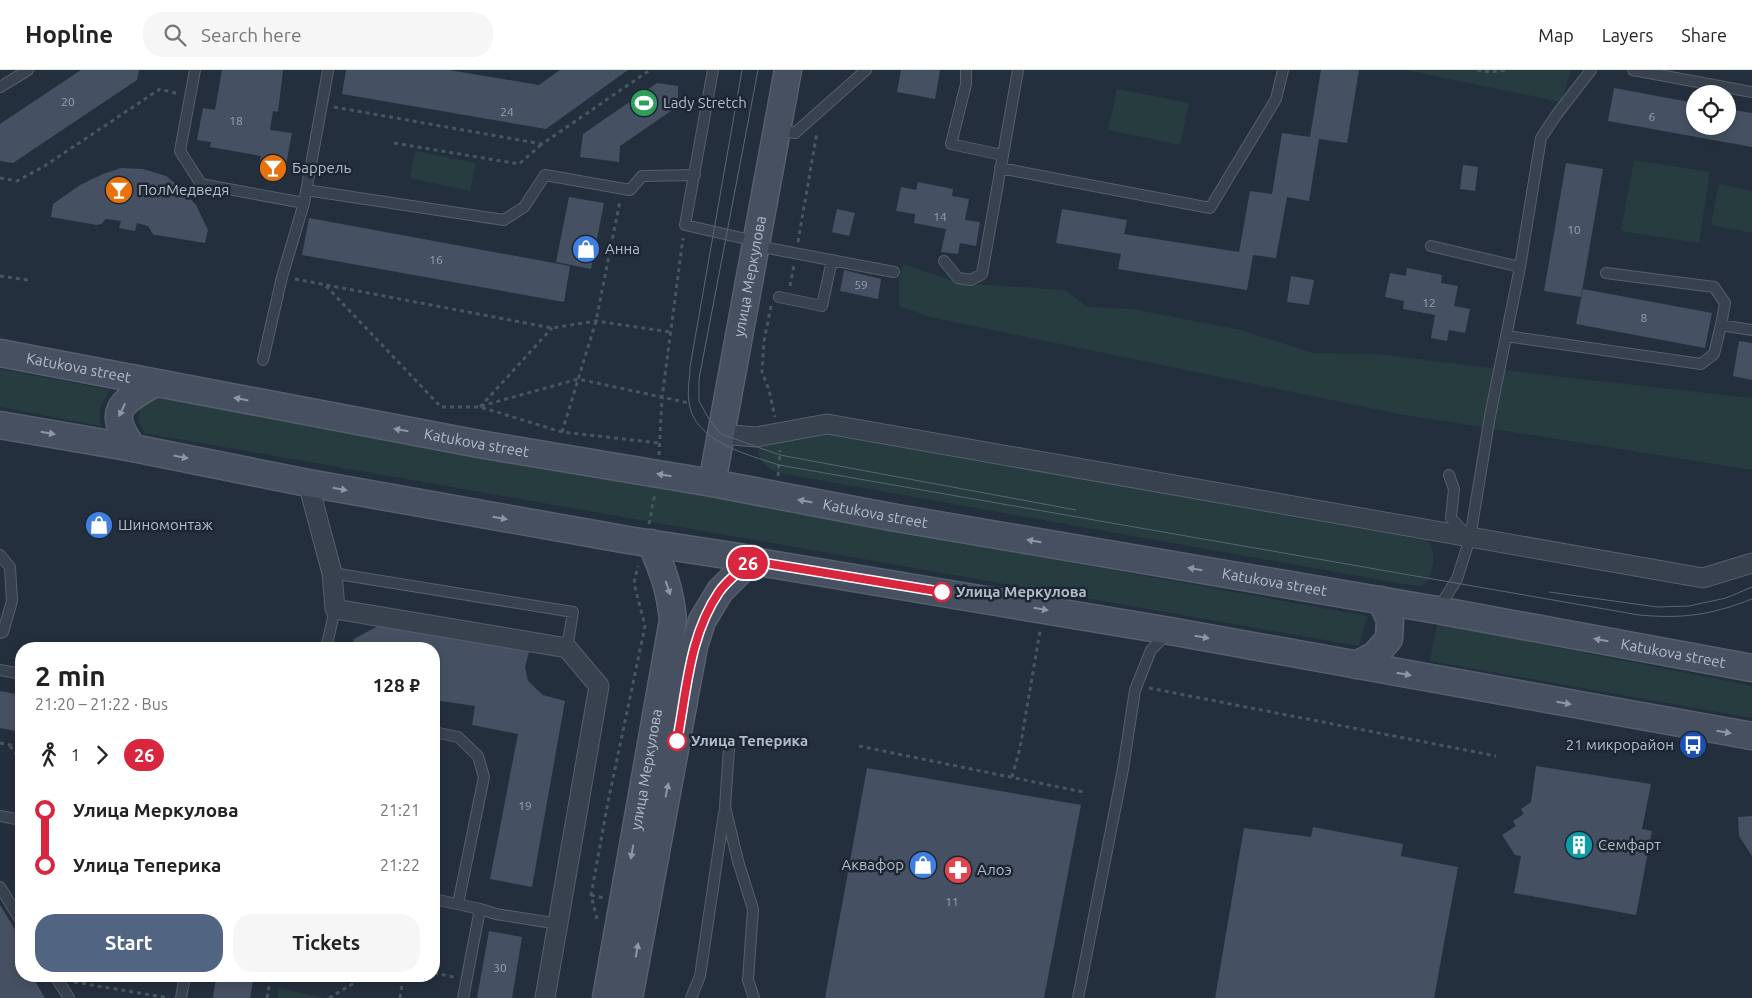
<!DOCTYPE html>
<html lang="en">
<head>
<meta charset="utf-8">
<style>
	body { margin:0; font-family:Ubuntu,sans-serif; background:#f6f6f6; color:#222; height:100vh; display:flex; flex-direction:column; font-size:19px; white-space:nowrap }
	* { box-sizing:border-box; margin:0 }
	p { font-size:16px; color:#767676 }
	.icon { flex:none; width:28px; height:28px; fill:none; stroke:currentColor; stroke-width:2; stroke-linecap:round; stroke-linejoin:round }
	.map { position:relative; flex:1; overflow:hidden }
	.sheet { position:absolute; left:15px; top:572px; width:425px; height:340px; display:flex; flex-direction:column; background:#fff; border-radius:20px; box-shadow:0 2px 8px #0003 }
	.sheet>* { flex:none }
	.badge { padding:0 10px; border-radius:16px; font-size:18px; line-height:32px }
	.buttons { position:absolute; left:1686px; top:15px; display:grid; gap:10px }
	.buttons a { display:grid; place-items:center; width:50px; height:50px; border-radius:50%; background:#fff; box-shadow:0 2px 8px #0003; font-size:25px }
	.map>.badge { position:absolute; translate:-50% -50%; box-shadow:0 0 0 2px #fff }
	.legs { display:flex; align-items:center; gap:8px; height:55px; padding:0 20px; font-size:16px }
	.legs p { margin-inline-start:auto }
	.summary { display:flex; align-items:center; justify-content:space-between; height:85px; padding:0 20px }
	h1 { font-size:28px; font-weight:700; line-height:38px }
	.button { display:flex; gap:10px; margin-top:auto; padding:10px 20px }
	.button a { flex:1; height:58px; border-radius:20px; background:#516482; color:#fff; font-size:20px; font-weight:700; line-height:58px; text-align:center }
	.button a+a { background:#f6f6f6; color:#222 }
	ul { padding:0 20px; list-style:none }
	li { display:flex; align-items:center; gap:18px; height:55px; font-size:19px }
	li i { display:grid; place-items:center; width:8px; height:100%; margin:0 6px; background:currentColor }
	li i::after { content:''; width:12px; height:12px; margin:-6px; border:4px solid; border-radius:50%; background:#fff }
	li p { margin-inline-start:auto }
	li:first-child i { background:linear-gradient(#0000 50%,currentColor 0) }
	li:last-child i { background:linear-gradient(currentColor 50%,#0000 0) }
	header { display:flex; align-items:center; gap:30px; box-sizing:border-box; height:70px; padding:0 25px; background:#fff; border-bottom:1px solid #e0e0e0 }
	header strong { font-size:24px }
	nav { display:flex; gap:28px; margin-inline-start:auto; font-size:18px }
	.search { width:350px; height:45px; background:#f6f6f6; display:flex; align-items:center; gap:12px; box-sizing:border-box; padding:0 18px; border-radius:20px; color:#767676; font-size:19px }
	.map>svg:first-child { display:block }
	.green { fill:#263c3f }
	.building { fill:#455162 }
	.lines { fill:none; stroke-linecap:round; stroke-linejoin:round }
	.lane-casing { stroke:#565f6c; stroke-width:12 }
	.street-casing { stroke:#565f6c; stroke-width:21 }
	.secondary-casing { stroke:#565f6c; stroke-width:29 }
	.path { stroke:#44595c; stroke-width:3; stroke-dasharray:4 4; stroke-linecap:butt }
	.lane { stroke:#38414e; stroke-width:10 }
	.street { stroke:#38414e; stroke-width:19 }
	.secondary { stroke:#465061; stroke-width:26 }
	.tram { stroke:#5a6575; stroke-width:1 }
	.oneway { fill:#8e96a5 }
	.line-1-casing { stroke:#fff; stroke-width:11 }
	.line-1 { stroke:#d7263d; stroke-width:8 }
	.stop-1-dot { fill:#fff; stroke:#d7263d; stroke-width:2.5 }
	.labels { text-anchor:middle; stroke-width:5; stroke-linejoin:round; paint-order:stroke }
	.number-label { font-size:12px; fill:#98a1af }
	.poi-label { font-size:15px; fill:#b4bcc9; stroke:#1d2633; text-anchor:start }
	.street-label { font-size:15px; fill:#b4bcc9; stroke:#1d2633 }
	.stop-label { font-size:15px; font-weight:bold; fill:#b4bcc9; stroke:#1d2633; text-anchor:start }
</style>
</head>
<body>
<header>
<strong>Hopline</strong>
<div class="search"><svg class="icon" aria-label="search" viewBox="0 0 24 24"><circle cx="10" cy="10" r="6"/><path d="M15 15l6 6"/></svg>Search here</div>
<nav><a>Map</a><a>Layers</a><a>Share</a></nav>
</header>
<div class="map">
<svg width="1752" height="928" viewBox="0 0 1752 928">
	<rect width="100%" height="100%" fill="#242f3e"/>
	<!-- green -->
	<path class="green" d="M 1406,0 L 1571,0 L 1561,32 Z
		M 1117,19 L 1189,33 L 1180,75 L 1108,60 Z
		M 415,81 L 476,93 L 470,121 L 410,108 Z
		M 1634,90 L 1710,102 L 1699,173 L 1621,161 Z
		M 1719,114 L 1752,121 L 1752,163 L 1711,155 Z
		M 903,194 L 959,213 L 1065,220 L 1087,237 L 1132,239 L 1241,260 L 1313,283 L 1378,284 L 1536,304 L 1752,328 L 1752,400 L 1399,344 L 930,247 L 899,236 L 899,211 Z
		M 0,299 L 111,320 C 100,334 98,338 101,356 L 0,337 Z
		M 154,327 L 1367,546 L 1359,576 L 144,363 L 138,350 L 141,336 Z
		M 838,364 L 1134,418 L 1425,469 C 1439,481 1432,494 1429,510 L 1421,516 L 1403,514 L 779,403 C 768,398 760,394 758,381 L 766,369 Z
		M 1437,554 L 1752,616 L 1752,648 L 1430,591 Z
		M 278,918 L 324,928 L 278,928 Z"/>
	<!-- building -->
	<path class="building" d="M 81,0 L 139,0 L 137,10 L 13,93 L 0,91 L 0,54 Z
		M 222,0 L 283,0 L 278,42 L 273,41 L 270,60 L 292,63 L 285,100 L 259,95 L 261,86 L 210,77 L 211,72 L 197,70 L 203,38 L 215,40 Z
		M 346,0 L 449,0 L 539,15 L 560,0 L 628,0 L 546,59 L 342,24 Z
		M 901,0 L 940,0 L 935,29 L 897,22 Z
		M 1321,0 L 1359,0 L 1347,73 L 1319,69 L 1309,131 L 1287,127 L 1276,188 L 1253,185 L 1247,220 L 1118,199 L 1121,184 L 1056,173 L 1062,139 L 1127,150 L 1124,164 L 1239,182 L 1250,121 L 1272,124 L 1282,63 L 1310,67 Z
		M 657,13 L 678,16 L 678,36 L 620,76 L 619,92 L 580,87 L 583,64 Z
		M 1614,18 L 1695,33 L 1695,56 L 1728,56 L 1728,39 L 1752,43 L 1752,77 L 1608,51 Z
		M 1566,93 L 1603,99 L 1581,227 L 1544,221 Z
		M 1463,95 L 1478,97 L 1475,121 L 1460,119 Z
		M 121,98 L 143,99 L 166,106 L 179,117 L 196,135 L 208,160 L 205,173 L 156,165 L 153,164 L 148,156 L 137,153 L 135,161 L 119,158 L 121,151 L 106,149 L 101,154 L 97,155 L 51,147 L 53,134 L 80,115 L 103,104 Z
		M 918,112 L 953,119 L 952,126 L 969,129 L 965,150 L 980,152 L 976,176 L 960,173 L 958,184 L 941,182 L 946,159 L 914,153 L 915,144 L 896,141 L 901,117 L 916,120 Z
		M 569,127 L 604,133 L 591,199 L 556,192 Z
		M 837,139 L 855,143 L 849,166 L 832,162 Z
		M 309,148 L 570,196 L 564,232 L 302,185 Z
		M 1407,198 L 1442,205 L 1441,213 L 1458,216 L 1454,236 L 1470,239 L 1465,263 L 1449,260 L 1447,271 L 1431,268 L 1435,245 L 1403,239 L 1404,231 L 1385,227 L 1390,203 L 1406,206 Z
		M 844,200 L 881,209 L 878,229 L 840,221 Z
		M 1291,206 L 1314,210 L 1309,235 L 1287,232 Z
		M 1583,219 L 1712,243 L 1705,278 L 1576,254 Z
		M 1739,271 L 1752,273 L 1752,310 L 1733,306 Z
		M 378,556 L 530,578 L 525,597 L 528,611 L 543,625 L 565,631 L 532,817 L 490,809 L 518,664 L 472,655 L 475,636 L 434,630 L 434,579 L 352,579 L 354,569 Z
		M 0,621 L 21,625 L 21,662 L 0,658 Z
		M 1536,696 L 1651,714 L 1642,759 L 1652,761 L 1636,845 L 1514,823 L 1521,786 L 1515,785 L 1502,765 L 1516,756 L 1513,751 L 1524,744 L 1521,739 L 1531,732 Z
		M 867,698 L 1081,735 L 1044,928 L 825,928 Z
		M 1752,746 L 1752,786 L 1739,766 L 1738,747 Z
		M 1313,757 L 1403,774 L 1401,786 L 1458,797 L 1434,928 L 1215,928 L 1244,758 L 1311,767 Z
		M 0,835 L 21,869 L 21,906 L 32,906 L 45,928 L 0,928 Z
		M 489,861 L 522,867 L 512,928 L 477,928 Z
		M 216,906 L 254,906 L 250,928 L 213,928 Z"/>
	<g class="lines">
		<defs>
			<path id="lane" d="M 195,0 L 180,81 L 201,114 L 304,133
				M 713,0 L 685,155 L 755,171
				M 966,0 L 966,14 L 951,74 L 1002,85
				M 1633,0 L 1752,22
				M 0,17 L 28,0
				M 778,60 L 795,63 L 866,0
				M 1000,98 L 1210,138 L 1276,29 L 1283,0
				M 306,120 L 504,150 L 524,137 L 545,105 L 630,120 L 642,106 L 695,105
				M 757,176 L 894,202
				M 1431,176 L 1520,197
				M 944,191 L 958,208 L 971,210 L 982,204 L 1018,0
				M 1606,203 L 1714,217 L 1725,233 L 1721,255
				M 779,227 L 822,236 L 832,190
				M 1506,266 L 1701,294 L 1714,284 L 1721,255 L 1752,260
				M 263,290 L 282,207 L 304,133 L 328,1
				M 1449,405 L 1454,419 L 1451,448 L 1467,465
				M 0,485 L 10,497 L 12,531 L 3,562 L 0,563
				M 332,503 L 573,542 L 567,578
				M 1438,539 L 1457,509 L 1470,468 L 1490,346 L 1520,197 L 1541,68 L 1557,44 L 1591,0
				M 326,579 L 335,539
				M 0,600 L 21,604
				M 434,662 L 458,667 L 478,686 L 484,707 L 458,834
				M 729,678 L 725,737 L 738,791 L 753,839 L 748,910 L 754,928
				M 0,746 L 21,750
				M 0,817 L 21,851
				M 434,829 L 480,839
				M 55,906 L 69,928
				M 181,928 L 185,906
				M 463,928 L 480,839 L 496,844 L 559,854
				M 691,928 L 700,906 L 724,743
				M 1078,928 L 1123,699 L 1135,620 L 1151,580 L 1167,564"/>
			<path id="street" d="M 721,364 L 756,367 L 827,354 L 1703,508 L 1752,493
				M 308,413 L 332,503 L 335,539 L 567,578 L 599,616 L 545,928"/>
			<g id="secondary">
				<path id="s1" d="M 0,283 L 479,374 L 712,413 L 891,447 L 1437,540 L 1752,598"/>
				<path d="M 0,355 L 133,378 L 308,413 L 628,470 L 752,489 L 758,492 L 1170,561 L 1752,666"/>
				<path d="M 133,378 C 106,340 120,333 155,313"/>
				<path id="s2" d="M 712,413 L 788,0"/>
				<path d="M 1356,595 L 1375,585 L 1389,569 L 1390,550 L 1381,530"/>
				<path id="s3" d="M 606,928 L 673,550 C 670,519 663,501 651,473"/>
				<path d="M 629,928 L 694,576 L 702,551 L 720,521 L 752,489"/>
			</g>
		</defs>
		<!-- lane casing -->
		<use href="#lane" class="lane-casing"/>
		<!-- street casing -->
		<use href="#street" class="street-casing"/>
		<!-- secondary casing -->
		<use href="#secondary" class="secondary-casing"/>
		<!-- path -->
		<path class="path" d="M 1477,0 L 1490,2 L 1506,0
			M 334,37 L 542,74 L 650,0
			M 394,73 L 519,94 L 542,74
			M 0,108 L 17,111 L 43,97 L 160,19 L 179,24
			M 798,172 L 817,62
			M 0,206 L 28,210
			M 295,209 L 552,258 L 596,251 L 670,262
			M 326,216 L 441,337 L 480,337 L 562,362 L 659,373
			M 790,216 L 794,195
			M 771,236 L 764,271 L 762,302 L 769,320 L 775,347
			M 481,336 L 578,309 L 689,333
			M 480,337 L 552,258
			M 562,362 L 596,251 L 620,131
			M 659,385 L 662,328 L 683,168
			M 778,406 L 780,380
			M 649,454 L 655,423
			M 1149,618 L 1496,686
			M 0,673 L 21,677
			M 10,676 L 21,691
			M 859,676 L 1083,722
			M 1012,707 L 1020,678 L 1040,561
			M 591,825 L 604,828
			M 597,849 L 591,825 L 608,732 L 645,556 L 634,513 L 638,496
			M 434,903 L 454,907
			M 74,912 L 169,928
			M 267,928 L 271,906
			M 329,928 L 366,906
			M 400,928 L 403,906"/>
		<!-- lane -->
		<use href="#lane" class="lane"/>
		<!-- street -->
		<use href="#street" class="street"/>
		<!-- secondary -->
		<use href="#secondary" class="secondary"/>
		<!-- tram -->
		<path class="tram" d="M 742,0 L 690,297 C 690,308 687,321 689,332 C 693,371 748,385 779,395 L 1639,545 C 1683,549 1711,545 1752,529
			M 758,0 L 699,309 L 699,331 L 709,349 L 721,364 L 780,385 L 1076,440
			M 1549,522 L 1657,537 L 1689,536 L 1726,528 L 1752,517"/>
	</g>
	<!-- one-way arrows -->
	<defs><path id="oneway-solid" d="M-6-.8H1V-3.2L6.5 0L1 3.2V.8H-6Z" transform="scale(1.25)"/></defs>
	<g class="oneway">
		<use href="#oneway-solid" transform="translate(241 329) rotate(-169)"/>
		<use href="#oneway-solid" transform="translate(122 340) rotate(115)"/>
		<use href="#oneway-solid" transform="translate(401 360) rotate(-170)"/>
		<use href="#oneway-solid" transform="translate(48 363) rotate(10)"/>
		<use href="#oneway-solid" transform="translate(181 387) rotate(11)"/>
		<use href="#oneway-solid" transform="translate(664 405) rotate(-170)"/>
		<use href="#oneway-solid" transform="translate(340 419) rotate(10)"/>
		<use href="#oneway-solid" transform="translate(805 431) rotate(-169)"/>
		<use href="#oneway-solid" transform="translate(500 448) rotate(10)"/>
		<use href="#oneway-solid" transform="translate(1034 471) rotate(-170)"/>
		<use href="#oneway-solid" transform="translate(1195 499) rotate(-170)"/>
		<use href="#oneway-solid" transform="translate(668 518) rotate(72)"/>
		<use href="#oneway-solid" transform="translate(1041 539) rotate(10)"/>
		<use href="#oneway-solid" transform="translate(1202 567) rotate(10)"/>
		<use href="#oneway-solid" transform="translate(1601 570) rotate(-170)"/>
		<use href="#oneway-solid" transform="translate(1404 604) rotate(10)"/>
		<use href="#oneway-solid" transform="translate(1564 633) rotate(10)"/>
		<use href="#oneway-solid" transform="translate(1724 662) rotate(10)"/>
		<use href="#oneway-solid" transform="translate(667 720) rotate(-78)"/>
		<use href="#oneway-solid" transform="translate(632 782) rotate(100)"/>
		<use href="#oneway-solid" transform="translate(637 880) rotate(-80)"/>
	</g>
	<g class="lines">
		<defs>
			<path id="line-1" d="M 677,671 C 687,620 689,566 719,522 C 727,510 741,500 752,490 L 758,492 L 942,522"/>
		</defs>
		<!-- line-1 casing -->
		<use href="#line-1" class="line-1-casing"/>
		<!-- line-1 -->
		<use href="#line-1" class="line-1"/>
	</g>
	<!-- icons -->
	<defs>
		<symbol id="stadium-disc" viewBox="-11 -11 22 22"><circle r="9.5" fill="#2e9e5b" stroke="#1d2633"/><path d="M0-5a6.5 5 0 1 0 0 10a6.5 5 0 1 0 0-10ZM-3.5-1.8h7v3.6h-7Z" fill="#fff"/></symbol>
		<symbol id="bar-disc" viewBox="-11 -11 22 22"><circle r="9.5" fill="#e8710a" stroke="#1d2633"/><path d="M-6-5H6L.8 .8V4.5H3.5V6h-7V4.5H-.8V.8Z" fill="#fff"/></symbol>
		<symbol id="shop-disc" viewBox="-11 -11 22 22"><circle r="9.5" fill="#3f7fe0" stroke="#1d2633"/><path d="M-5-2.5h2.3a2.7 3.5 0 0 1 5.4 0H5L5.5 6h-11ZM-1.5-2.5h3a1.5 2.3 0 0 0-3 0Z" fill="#fff"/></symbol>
		<symbol id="bus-disc" viewBox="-11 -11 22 22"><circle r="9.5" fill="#1a4fb4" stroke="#1d2633"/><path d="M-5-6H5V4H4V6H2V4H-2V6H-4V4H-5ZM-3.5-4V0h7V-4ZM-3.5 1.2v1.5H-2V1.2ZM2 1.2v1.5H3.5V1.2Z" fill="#fff"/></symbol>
		<symbol id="building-disc" viewBox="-11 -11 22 22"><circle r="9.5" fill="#0f9aa8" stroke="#1d2633"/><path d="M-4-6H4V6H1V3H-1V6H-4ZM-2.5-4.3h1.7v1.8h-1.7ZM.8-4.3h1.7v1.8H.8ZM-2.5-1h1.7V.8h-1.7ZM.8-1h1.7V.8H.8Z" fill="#fff"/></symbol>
		<symbol id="pharmacy-disc" viewBox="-11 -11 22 22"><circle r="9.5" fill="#e0444e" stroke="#1d2633"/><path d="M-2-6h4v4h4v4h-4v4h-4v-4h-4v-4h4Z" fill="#fff"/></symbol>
	</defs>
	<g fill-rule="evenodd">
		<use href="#stadium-disc" x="628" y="17" width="32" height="32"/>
		<use href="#bar-disc" x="257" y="82" width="32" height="32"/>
		<use href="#bar-disc" x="103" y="104" width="32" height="32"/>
		<use href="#shop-disc" x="570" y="163" width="32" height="32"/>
		<use href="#shop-disc" x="83" y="439" width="32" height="32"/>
		<use href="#bus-disc" x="1677" y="659" width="32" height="32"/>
		<use href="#building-disc" x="1563" y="759" width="32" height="32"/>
		<use href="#shop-disc" x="907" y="779" width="32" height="32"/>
		<use href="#pharmacy-disc" x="942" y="784" width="32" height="32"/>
	</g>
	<!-- markers -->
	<g class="stop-1-dot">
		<circle cx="942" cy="522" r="9"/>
		<circle cx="677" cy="671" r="9"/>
	</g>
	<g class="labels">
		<!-- number labels -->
		<g class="number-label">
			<text x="68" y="36">20</text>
			<text x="507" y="46">24</text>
			<text x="1652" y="51">6</text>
			<text x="236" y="55">18</text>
			<text x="940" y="151">14</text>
			<text x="1574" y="164">10</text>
			<text x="436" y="194">16</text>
			<text x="861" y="219">59</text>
			<text x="1429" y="237">12</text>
			<text x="1644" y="252">8</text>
			<text x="525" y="740">19</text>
			<text x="952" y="836">11</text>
			<text x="500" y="902">30</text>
		</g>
		<!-- poi labels -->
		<g class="poi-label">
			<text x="663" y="38">Lady Stretch</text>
			<text x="292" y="103">Баррель</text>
			<text x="138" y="125">ПолМедведя</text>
			<text x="605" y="184">Анна</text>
			<text x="118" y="460">Шиномонтаж</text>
			<text x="1674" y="680" text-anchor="end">21 микрорайон</text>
			<text x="1598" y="780">Семфарт</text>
			<text x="904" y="800" text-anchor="end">Аквафор</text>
			<text x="977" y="805">Алоэ</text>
		</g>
		<!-- street labels -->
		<g class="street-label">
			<text dy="5" stroke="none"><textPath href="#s2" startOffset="210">улица Меркулова</textPath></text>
			<text dy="5" stroke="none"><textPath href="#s1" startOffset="80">Katukova street</textPath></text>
			<text dy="5" stroke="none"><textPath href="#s1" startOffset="485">Katukova street</textPath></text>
			<text dy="5" stroke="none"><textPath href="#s1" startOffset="890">Katukova street</textPath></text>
			<text dy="5" stroke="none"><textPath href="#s1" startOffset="1295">Katukova street</textPath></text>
			<text dy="5" stroke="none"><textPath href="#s1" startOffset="1700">Katukova street</textPath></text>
			<text dy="5" stroke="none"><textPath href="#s3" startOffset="232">улица Меркулова</textPath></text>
		</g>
		<!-- stop labels -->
		<g class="stop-label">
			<text x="956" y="527">Улица Меркулова</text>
			<text x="691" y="676">Улица Теперика</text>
		</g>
	</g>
</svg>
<div class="buttons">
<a><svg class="icon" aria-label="locate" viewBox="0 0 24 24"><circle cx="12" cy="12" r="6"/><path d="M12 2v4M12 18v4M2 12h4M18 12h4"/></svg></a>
</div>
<b class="badge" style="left:748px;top:493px;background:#d7263d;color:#fff">26</b>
<section class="sheet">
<div class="summary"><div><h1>2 min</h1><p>21:20 – 21:22 · Bus</p></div><b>128 ₽</b></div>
<div class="legs"><svg class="icon" aria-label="walk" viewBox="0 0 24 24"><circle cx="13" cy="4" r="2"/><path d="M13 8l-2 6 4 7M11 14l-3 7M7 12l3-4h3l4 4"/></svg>1<svg class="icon" aria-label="forward" viewBox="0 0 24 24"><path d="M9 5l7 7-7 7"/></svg><b class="badge" style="background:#d7263d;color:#fff">26</b></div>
<ul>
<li><i style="color:#d7263d"></i><b>Улица Меркулова</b><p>21:21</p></li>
<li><i style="color:#d7263d"></i><b>Улица Теперика</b><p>21:22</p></li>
</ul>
<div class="button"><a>Start</a><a>Tickets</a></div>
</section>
</div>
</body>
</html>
